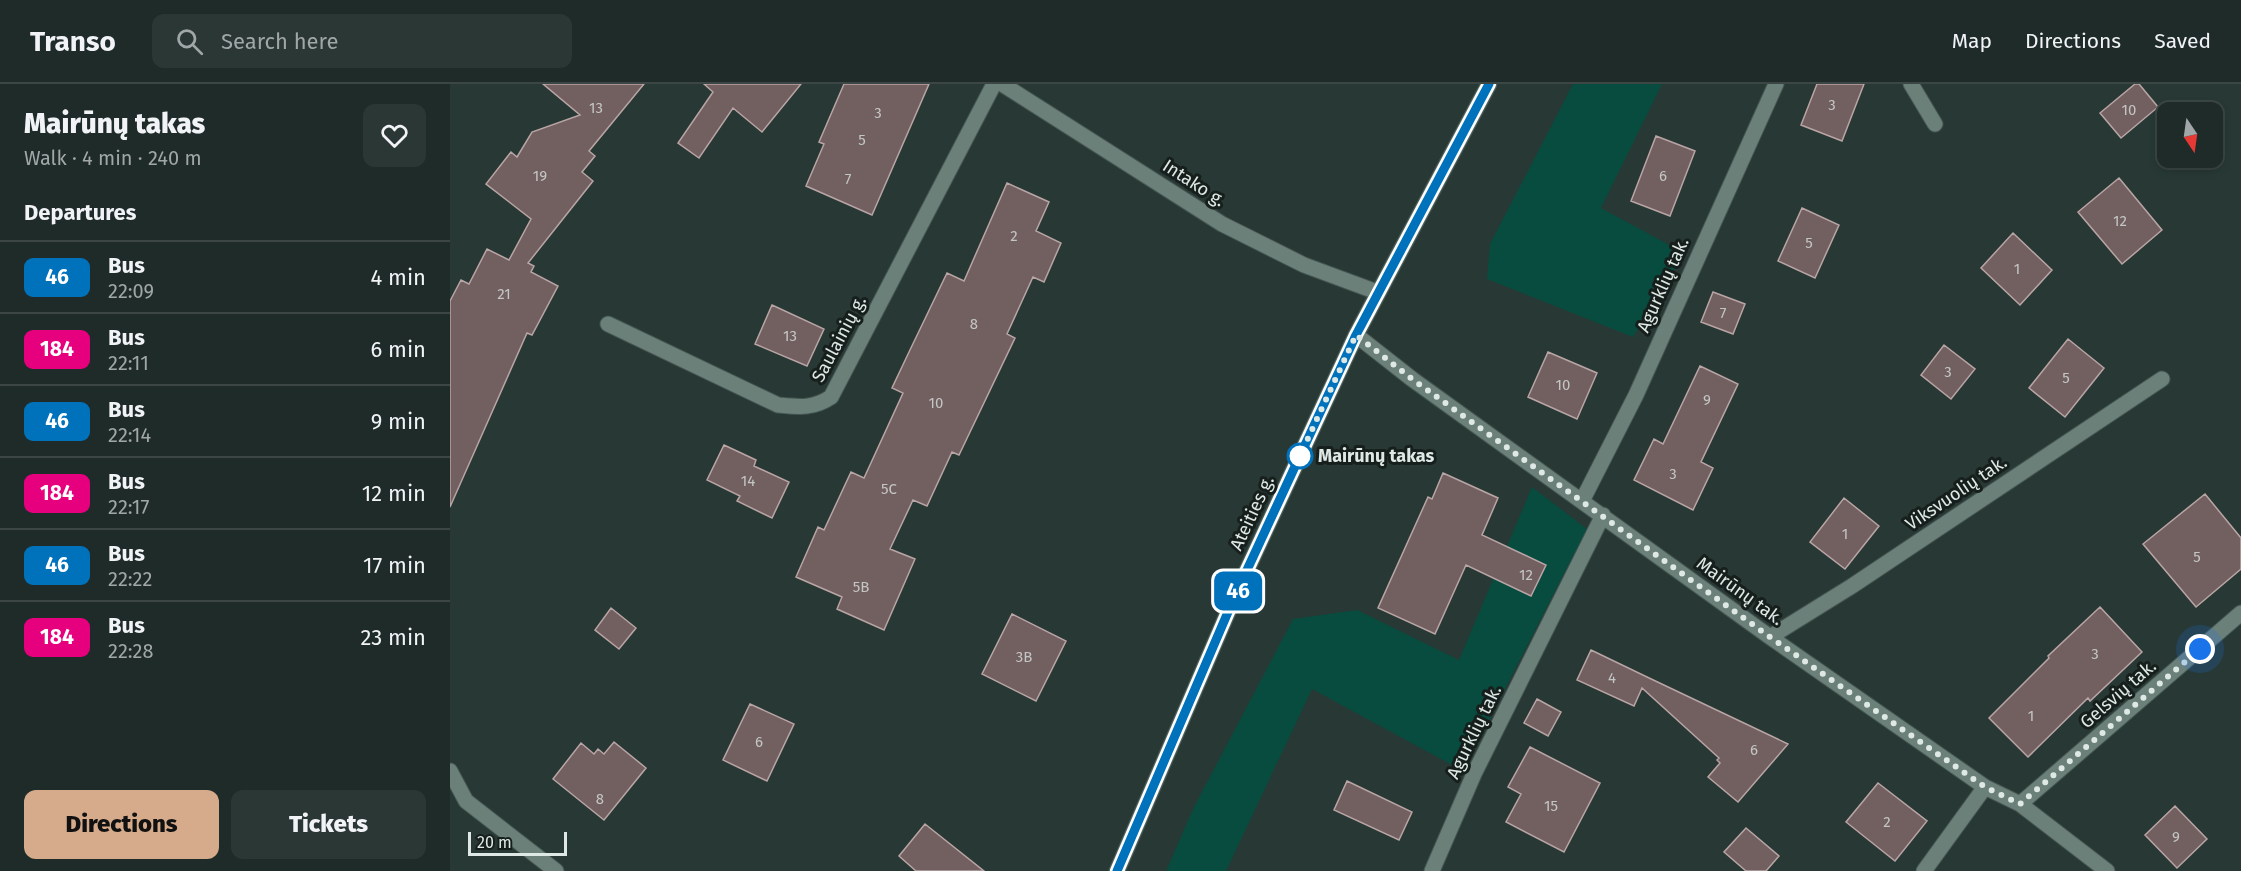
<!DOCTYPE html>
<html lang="en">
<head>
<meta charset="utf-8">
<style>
	body { margin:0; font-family:"Fira Sans",sans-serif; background:#2b3734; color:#f1f3f6; height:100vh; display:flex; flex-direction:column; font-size:22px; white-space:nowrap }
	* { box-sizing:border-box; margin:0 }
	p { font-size:20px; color:#a1a7a8 }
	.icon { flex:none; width:33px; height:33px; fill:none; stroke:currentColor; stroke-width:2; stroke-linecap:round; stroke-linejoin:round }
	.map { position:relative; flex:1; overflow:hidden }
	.panel { display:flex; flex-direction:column; background:#1e2b28; width:450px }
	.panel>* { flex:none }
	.badge { padding:0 12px; border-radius:9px; font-size:21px; line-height:39px }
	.needle { width:39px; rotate:167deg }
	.controls { position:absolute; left:1707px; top:18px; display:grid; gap:12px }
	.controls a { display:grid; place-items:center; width:66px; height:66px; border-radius:12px; background:#1e2b28; box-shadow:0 3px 9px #0003,0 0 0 2px #3c4745; font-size:30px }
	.scale { position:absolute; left:18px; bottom:15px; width:99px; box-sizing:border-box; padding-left:6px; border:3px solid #dee9e6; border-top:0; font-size:16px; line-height:21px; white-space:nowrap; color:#dee9e6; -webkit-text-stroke:4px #171f1c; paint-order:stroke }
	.you { position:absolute; width:30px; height:30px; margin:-15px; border:4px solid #fff; border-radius:50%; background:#1a73e8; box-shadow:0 0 0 9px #1a73e833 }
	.map>.badge { position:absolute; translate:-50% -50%; box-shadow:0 0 0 3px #fff }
	h2 { padding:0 24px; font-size:22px; line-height:54px }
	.round { display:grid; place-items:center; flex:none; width:63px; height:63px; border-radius:12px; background:#2b3734 }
	.headline { display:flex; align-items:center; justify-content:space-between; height:102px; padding:0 24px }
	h1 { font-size:28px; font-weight:800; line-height:45px }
	.cta { display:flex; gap:12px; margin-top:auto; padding:12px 24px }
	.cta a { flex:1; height:69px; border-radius:12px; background:#d6ab8b; color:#111; font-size:24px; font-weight:800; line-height:69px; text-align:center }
	.cta a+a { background:#2b3734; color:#f1f3f6 }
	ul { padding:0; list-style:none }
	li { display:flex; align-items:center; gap:18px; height:72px; padding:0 24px; border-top:2px solid #3c4745 }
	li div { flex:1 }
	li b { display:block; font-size:22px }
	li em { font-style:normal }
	li .badge { min-width:66px; font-weight:700; text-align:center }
	header { display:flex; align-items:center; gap:36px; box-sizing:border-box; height:84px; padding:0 30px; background:#1e2b28; border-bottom:2px solid #3c4745 }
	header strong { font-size:28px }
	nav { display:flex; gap:33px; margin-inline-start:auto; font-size:21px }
	.search { width:420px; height:54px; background:#2b3734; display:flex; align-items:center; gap:15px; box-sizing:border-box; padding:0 21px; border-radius:12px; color:#a1a7a8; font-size:22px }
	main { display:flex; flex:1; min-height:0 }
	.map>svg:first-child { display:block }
	.green { fill:#084b3f }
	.building { fill:#725f60; stroke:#baa5a6; stroke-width:1.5 }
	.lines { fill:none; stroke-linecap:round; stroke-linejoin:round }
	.minor-casing { stroke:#455551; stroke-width:17 }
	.minor { stroke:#6c807a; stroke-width:15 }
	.line-casing { stroke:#fff; stroke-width:14 }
	.line { stroke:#0072bc; stroke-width:9 }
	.walk { stroke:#dee9e6; stroke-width:6; stroke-dasharray:0 10.8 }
	.stop-dot { fill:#fff; stroke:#0072bc; stroke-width:3 }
	.labels { text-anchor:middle; stroke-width:6; stroke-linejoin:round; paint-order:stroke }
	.number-label { font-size:15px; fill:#c3c6c4 }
	.street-label { font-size:18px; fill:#dee9e6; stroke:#171f1c }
	.stop-label { font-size:18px; font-weight:bold; fill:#dee9e6; stroke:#171f1c; text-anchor:start }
</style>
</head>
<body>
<header>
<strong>Transo</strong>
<div class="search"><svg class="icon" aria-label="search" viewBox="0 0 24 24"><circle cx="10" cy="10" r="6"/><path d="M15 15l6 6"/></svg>Search here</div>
<nav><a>Map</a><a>Directions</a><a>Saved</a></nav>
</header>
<main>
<section class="panel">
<div class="headline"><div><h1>Mairūnų takas</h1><p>Walk · 4 min · 240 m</p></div><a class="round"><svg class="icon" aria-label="heart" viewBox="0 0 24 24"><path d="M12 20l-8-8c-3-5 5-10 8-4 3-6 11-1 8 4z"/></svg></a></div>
<h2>Departures</h2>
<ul>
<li><span class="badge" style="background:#0072bc;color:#fff">46</span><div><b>Bus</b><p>22:09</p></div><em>4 min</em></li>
<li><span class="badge" style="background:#e6007e;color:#fff">184</span><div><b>Bus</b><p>22:11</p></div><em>6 min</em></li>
<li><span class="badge" style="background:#0072bc;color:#fff">46</span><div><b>Bus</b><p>22:14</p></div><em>9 min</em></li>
<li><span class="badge" style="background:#e6007e;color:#fff">184</span><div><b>Bus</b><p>22:17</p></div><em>12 min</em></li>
<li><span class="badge" style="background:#0072bc;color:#fff">46</span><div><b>Bus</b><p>22:22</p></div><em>17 min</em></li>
<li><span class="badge" style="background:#e6007e;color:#fff">184</span><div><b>Bus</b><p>22:28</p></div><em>23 min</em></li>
</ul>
<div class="cta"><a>Directions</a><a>Tickets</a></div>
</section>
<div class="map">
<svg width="1791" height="787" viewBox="0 0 1791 787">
	<rect width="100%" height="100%" fill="#283935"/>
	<!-- green -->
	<path class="green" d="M 1123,0 L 1212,0 L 1151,124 L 1234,169 L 1183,253 L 1037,195 L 1040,160 Z
		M 1082,403 L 1137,445 L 1013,687 L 862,605 L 776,787 L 716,787 L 744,723 L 843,535 L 907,526 L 1009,576 Z"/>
	<!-- building -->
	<path class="building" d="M 93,0 L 194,0 L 139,67 L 145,72 L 132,88 L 143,97 L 78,179 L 84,182 L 81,188 L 108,202 L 82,251 L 77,249 L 0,423 L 0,217 L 11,196 L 19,200 L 37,165 L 59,176 L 81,135 L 36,100 L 61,68 L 67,73 L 82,48 L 130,31 Z
		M 254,0 L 351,0 L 312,48 L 283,24 L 249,74 L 228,59 L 263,8 Z
		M 394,0 L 479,0 L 422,131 L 356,102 L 374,60 L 369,58 Z
		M 1367,0 L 1414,0 L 1392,57 L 1351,41 Z
		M 1685,0 L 1689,0 L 1708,23 L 1671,54 L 1650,29 Z
		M 1206,52 L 1245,67 L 1220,132 L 1181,117 Z
		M 1669,94 L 1712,146 L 1672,180 L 1628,128 Z
		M 557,99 L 599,118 L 586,147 L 611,159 L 594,198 L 583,193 L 557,250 L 565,254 L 509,371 L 502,368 L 477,422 L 463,416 L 440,465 L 465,475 L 434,546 L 387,525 L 392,513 L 346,493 L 368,443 L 374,446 L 401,388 L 414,394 L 453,309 L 442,304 L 459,268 L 497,189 L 514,197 Z
		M 1352,124 L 1389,141 L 1365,194 L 1328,177 Z
		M 1563,149 L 1602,186 L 1570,221 L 1531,184 Z
		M 1263,208 L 1295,220 L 1283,250 L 1251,238 Z
		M 322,221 L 374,245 L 357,282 L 305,260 Z
		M 1618,255 L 1654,284 L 1615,333 L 1579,304 Z
		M 1494,261 L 1525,285 L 1501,315 L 1471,291 Z
		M 1098,268 L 1147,289 L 1127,335 L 1078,313 Z
		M 1250,282 L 1288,300 L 1251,378 L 1263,384 L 1243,426 L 1184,396 L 1204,355 L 1213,360 Z
		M 274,361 L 306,376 L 304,382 L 339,398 L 322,434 L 287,417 L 290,412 L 257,396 Z
		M 993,389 L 1048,414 L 1032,451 L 1096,481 L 1081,512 L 1016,481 L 985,550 L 928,524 L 978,413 L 982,415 Z
		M 1755,410 L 1791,454 L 1791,485 L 1746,523 L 1693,460 Z
		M 1394,414 L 1429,442 L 1395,485 L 1360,458 Z
		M 1650,523 L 1692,568 L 1640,617 L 1638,614 L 1578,673 L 1539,634 L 1599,574 L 1598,572 Z
		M 161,524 L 186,544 L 169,565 L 145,546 Z
		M 562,530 L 616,557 L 586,617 L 532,590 Z
		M 1141,566 L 1197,593 L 1338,660 L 1288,718 L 1258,693 L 1270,679 L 1267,676 L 1269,674 L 1192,604 L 1184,622 L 1127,596 Z
		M 1087,615 L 1111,628 L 1098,652 L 1074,639 Z
		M 300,620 L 344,640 L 317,697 L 273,676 Z
		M 164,658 L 196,684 L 154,736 L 103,695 L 131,659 L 144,670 L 148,665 L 154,670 Z
		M 1080,663 L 1150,699 L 1114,768 L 1056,738 L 1071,710 L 1058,703 Z
		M 897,697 L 962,728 L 949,756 L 884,726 Z
		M 1428,699 L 1477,737 L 1445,777 L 1396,738 Z
		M 1725,722 L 1757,755 L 1727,784 L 1695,751 Z
		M 475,740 L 534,787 L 466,787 L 449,772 Z
		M 1296,744 L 1329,772 L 1316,787 L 1296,787 L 1274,768 Z"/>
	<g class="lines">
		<defs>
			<path id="minor" d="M 552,0 L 772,140 L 854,181 L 927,208
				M 1461,0 L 1485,40
				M 158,240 L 328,321 C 349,323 363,325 381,313 L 544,0
				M 906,251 L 962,295 L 1320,553 L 1535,703 L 1570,720 L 1657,787
				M 1132,417 L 1186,311 L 1326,0
				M 1320,553 L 1402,502 L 1712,295
				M 0,687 L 16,717 L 106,787
				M 1570,720 L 1791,529
				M 667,787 L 784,514 L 906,251 L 1039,0
				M 982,787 L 1024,690 L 1153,431
				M 1474,787 L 1535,703"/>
		</defs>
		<!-- minor casing -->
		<use href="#minor" class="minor-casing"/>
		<!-- minor -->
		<use href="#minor" class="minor"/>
	</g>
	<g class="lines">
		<defs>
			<path id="line" d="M 667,787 L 784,514 L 906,251 L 1039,0"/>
		</defs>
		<!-- line casing -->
		<use href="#line" class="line-casing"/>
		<!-- line -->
		<use href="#line" class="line"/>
		<!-- walk -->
		<path class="walk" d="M 850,372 L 847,378 L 906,251 L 962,295 L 1320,553 L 1535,703 L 1570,720 L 1750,565"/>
	</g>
	<!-- markers -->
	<circle class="stop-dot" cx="850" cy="372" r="12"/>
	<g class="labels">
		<!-- number labels -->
		<g class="number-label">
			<text x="1382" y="26">3</text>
			<text x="146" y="29">13</text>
			<text x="1679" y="31">10</text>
			<text x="428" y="34">3</text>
			<text x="412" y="61">5</text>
			<text x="90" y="97">19</text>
			<text x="1213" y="97">6</text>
			<text x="398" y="100">7</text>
			<text x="1670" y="142">12</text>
			<text x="564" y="157">2</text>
			<text x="1359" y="164">5</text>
			<text x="1567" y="190">1</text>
			<text x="54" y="215">21</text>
			<text x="1273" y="234">7</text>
			<text x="524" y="245">8</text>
			<text x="340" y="257">13</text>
			<text x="1498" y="293">3</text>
			<text x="1616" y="299">5</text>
			<text x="1113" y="306">10</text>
			<text x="1257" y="321">9</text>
			<text x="486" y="324">10</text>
			<text x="1223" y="395">3</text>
			<text x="298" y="402">14</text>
			<text x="439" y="410">5C</text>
			<text x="1395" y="455">1</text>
			<text x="1747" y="478">5</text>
			<text x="1076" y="496">12</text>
			<text x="411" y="508">5B</text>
			<text x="1645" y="575">3</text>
			<text x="574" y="578">3B</text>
			<text x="1162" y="599">4</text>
			<text x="1581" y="637">1</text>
			<text x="309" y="663">6</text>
			<text x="1304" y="671">6</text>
			<text x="150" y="720">8</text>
			<text x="1101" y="727">15</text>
			<text x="1437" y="743">2</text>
			<text x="1726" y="758">9</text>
		</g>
		<!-- street labels -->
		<g class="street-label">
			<text transform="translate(744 99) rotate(33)" y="6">Intako g.</text>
			<text transform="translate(1213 201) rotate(-66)" y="6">Agurklių tak.</text>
			<text transform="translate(389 255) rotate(-62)" y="6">Saulainių g.</text>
			<text transform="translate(1506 409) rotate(-34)" y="6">Viksvuolių tak.</text>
			<text transform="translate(802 429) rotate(-65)" y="6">Ateities g.</text>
			<text transform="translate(1290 507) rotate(36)" y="6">Mairūnų tak.</text>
			<text transform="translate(1668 610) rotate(-41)" y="6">Gelsvių tak.</text>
			<text transform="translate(1024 648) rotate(-64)" y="6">Agurklių tak.</text>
		</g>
		<!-- stop labels -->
		<g class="stop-label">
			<text x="868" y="378">Mairūnų takas</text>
		</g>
	</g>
</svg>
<div class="controls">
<a><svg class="needle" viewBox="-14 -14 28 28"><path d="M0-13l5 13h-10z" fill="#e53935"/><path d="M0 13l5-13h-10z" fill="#a1a7a8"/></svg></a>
</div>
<div class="scale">20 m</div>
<div class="you" style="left:1750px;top:565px"></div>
<b class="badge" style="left:788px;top:507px;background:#0072bc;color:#fff">46</b>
</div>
</main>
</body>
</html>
